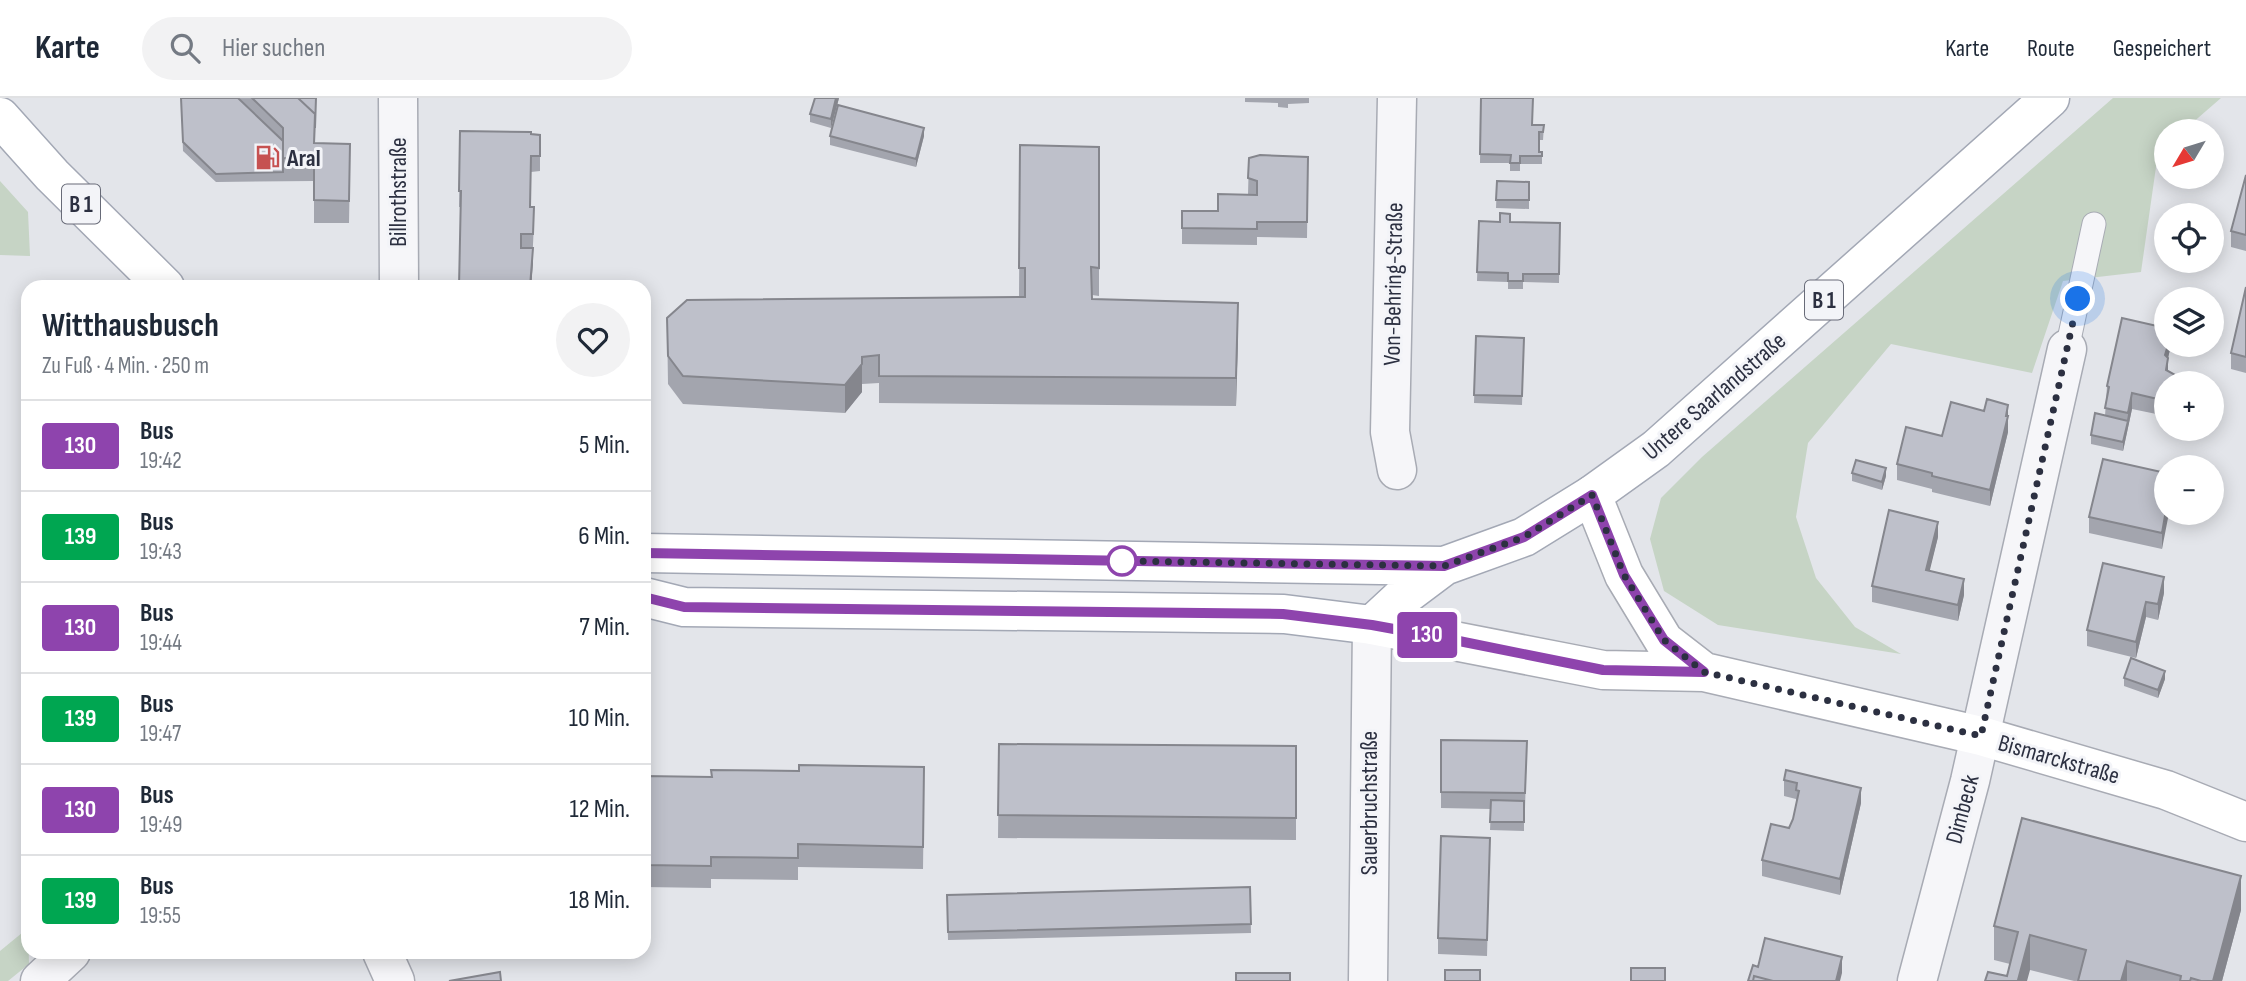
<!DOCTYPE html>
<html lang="de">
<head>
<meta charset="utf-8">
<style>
	body { margin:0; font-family:"Sofia Sans Condensed",sans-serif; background:#f2f2f3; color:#1f2937; height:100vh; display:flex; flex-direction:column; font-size:26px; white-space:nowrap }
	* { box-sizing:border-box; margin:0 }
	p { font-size:23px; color:#747a83 }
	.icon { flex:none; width:38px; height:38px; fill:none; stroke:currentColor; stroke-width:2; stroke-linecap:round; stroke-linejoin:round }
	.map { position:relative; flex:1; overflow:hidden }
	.drawer { position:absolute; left:21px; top:182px; width:630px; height:679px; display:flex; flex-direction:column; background:#fff; border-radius:21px; box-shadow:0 4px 18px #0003 }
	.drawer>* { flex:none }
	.badge { padding:0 14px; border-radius:5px; font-size:24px; line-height:46px }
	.needle { width:46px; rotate:232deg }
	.tools { position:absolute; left:2154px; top:21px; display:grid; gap:14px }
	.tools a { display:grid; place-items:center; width:70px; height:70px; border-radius:50%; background:#fff; box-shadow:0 4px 18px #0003; font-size:35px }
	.you { position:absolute; width:35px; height:35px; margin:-18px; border:5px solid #fff; border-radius:50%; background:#1a73e8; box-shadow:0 0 0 10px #1a73e833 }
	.map>.badge { position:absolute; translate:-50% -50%; box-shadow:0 0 0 4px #fff }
	.round { display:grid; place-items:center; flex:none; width:74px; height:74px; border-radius:37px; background:#f2f2f3 }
	.summary { display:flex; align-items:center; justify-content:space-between; height:119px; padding:0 21px }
	h1 { font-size:33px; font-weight:700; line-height:52px }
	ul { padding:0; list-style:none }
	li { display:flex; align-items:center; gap:21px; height:91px; padding:0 21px; border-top:2px solid #e0e1e3 }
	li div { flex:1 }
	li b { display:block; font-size:26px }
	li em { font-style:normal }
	li .badge { min-width:77px; font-weight:700; text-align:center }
	header { display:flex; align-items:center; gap:42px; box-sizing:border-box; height:98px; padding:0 35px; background:#fff; border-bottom:2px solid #e0e1e3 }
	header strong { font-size:33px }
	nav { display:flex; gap:38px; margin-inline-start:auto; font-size:24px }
	.search { width:490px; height:63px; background:#f2f2f3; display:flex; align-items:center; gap:18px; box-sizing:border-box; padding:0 24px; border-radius:38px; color:#747a83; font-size:26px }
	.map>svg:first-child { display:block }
	.green { fill:#c6d4c5 }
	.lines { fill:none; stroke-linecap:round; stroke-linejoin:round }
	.lane-casing { stroke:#a8abb4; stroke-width:25 }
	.street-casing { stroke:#a8abb4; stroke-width:41 }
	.secondary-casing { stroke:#a8abb4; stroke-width:41 }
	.primary-casing { stroke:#a3a8b5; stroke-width:41 }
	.lane { stroke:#f6f6f9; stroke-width:23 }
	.street { stroke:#f6f6f9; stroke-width:38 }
	.secondary { stroke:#fff; stroke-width:38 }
	.primary { stroke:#fff; stroke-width:38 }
	.wall { fill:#a3a5ae }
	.shaded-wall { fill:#85868d }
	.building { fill:#bec0ca; stroke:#85868d; stroke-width:2 }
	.line-casing { stroke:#fff; stroke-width:16 }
	.line { stroke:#8e44ad; stroke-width:10 }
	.walk { stroke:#2c3041; stroke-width:7; stroke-dasharray:0 12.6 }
	.stop-dot { fill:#fff; stroke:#8e44ad; stroke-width:3.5 }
	.labels { text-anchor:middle; stroke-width:6; stroke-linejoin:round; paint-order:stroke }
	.shield { fill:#f3f4f8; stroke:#686b78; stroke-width:2 }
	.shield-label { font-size:23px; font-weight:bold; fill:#2c3041 }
	.poi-label { font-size:24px; font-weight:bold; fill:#2c3041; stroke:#f3f4f8; text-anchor:start }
	.street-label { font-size:24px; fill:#2c3041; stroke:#f3f4f8 }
</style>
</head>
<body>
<header>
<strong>Karte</strong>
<div class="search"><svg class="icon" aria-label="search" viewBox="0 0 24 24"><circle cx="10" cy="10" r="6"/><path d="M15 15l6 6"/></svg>Hier suchen</div>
<nav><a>Karte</a><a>Route</a><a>Gespeichert</a></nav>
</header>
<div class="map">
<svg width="2246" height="883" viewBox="0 0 2246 883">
	<rect width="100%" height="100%" fill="#e3e5ea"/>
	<!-- green -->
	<path class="green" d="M 2113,0 L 2221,0 L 2183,33 L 2166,33 L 2166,48 L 2158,55 L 2141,174 L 2063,183 L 2032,275 L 1891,246 L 1808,345 L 1796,419 L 1816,480 L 1855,529 L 1901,556 L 1718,527 L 1664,493 L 1650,441 L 1661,400 L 1702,359 Z
		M 0,83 L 28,114 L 30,158 L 0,157 Z
		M 28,830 L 29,866 L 8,883 L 0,883 L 0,853 Z"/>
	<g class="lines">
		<defs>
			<path id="lane" d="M 2067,251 L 2094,126"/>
			<path id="street" d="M 398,0 L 399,189
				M 1397,0 L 1390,334 L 1397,372
				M 382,854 L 395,883
				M 40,883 L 71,854
				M 1368,883 L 1372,527
				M 1917,883 L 1970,683 L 2067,251"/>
			<path id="secondary" d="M 1592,397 L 1624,477 L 1664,543 L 1704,574
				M 1372,527 L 1603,572 L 1704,574 L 1981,638 L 2166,692 L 2246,724"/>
			<path id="primary" d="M 0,19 L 52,77 L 165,189
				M 644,455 L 1444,468
				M 644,499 L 684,509 L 1284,516 L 1372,527 L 1400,501 L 1444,468 L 1524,439 L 1592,397 L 1656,351 L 2050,0"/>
		</defs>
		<!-- lane casing -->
		<use href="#lane" class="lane-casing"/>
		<!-- street casing -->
		<use href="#street" class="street-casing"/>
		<!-- secondary casing -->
		<use href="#secondary" class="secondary-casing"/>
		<!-- primary casing -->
		<use href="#primary" class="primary-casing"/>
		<!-- lane -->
		<use href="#lane" class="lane"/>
		<!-- street -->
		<use href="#street" class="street"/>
		<!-- secondary -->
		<use href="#secondary" class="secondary"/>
		<!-- primary -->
		<use href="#primary" class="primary"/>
	</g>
	<!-- wall -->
	<path class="wall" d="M 181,0 L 316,0 L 315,45 L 350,68 L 349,125 L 314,125 L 314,83 L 216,84 L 183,53 Z
		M 839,0 L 831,30 L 810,24 L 810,16 Z
		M 1245,0 L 1309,0 L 1309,5 L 1288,6 L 1288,10 L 1278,9 L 1278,5 L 1245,4 Z
		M 1481,0 L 1533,27 L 1544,27 L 1543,42 L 1539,42 L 1539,54 L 1542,54 L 1542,66 L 1520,66 L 1520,73 L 1510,73 L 1510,65 L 1480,65 Z
		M 460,33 L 540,37 L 540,73 L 531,74 L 531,109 L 534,125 L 531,189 L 459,189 L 461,109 L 459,109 Z
		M 830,38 L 924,38 L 916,69 L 830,47 Z
		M 1020,47 L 1099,49 L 1099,198 L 1092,197 L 1092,201 L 1238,233 L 1236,308 L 879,305 L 879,285 L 862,286 L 862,294 L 845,315 L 683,306 L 668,286 L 667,220 L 1025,199 L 1025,198 L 1019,198 Z
		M 1308,59 L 1307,140 L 1257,139 L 1257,147 L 1182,146 L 1182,113 L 1218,113 L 1248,96 L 1249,60 Z
		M 2246,77 L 2246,153 L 2231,149 L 2231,133 Z
		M 1497,83 L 1529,84 L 1529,111 L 1496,110 Z
		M 1479,123 L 1560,125 L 1559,185 L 1523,184 L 1523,191 L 1508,191 L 1508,184 L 1477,183 Z
		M 2246,189 L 2246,275 L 2231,271 L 2231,255 Z
		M 1476,238 L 1524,240 L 1522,307 L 1474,305 Z
		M 2171,247 L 2168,260 L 2166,285 L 2166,318 L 2132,311 L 2123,353 L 2091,346 L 2091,337 L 2105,318 L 2107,288 Z
		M 2008,323 L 2008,334 L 1990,408 L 1932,394 L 1932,391 L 1897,382 L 1897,366 Z
		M 1852,375 L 1886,378 L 1882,392 L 1852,383 Z
		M 2166,375 L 2162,451 L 2089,435 L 2089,419 Z
		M 1938,439 L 1929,473 L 1964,497 L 1958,523 L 1872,504 L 1872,488 Z
		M 2164,495 L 2158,522 L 2146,519 L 2136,560 L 2087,548 L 2087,532 Z
		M 2124,580 L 2165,581 L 2158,600 L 2124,588 Z
		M 1441,642 L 1527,643 L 1525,711 L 1524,711 L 1524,733 L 1490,732 L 1491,711 L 1441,710 Z
		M 999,646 L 1296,648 L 1296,742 L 998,740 Z
		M 1786,672 L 1861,705 L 1840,797 L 1762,778 L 1762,762 L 1789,730 L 1793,721 L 1796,707 L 1796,701 L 1784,698 L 1784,682 Z
		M 644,678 L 924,692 L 923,771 L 798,769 L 798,782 L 711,781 L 711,790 L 644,789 Z
		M 1490,740 L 1487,858 L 1438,856 L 1438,840 Z
		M 1250,789 L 1251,835 L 948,842 L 947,797 Z
		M 2241,812 L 2222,883 L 2074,883 L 2030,872 L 2007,878 L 2010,866 L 1994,862 L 1994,828 Z"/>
	<!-- shaded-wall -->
	<path class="shaded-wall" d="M 836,0 L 839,0 L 831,30 L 831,21 Z
		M 924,30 L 924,38 L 916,69 L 916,61 Z
		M 533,150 L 533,166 L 531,189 L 530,189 Z
		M 1238,205 L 1238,233 L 1236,308 L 1236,280 Z
		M 2168,247 L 2171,247 L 2168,260 L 2168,275 L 2166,288 L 2165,257 Z
		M 862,259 L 862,294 L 845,315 L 845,287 Z
		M 2132,295 L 2132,311 L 2123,353 L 2123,344 Z
		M 2008,307 L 2008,334 L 1990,408 L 1990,392 Z
		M 1886,370 L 1886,378 L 1882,392 L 1882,384 Z
		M 2166,415 L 2169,415 L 2162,451 L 2162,435 Z
		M 1938,424 L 1938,439 L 1926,488 L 1926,472 Z
		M 2164,479 L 2164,495 L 2158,522 L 2158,506 Z
		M 1964,481 L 1964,497 L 1958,523 L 1958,507 Z
		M 2146,504 L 2146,519 L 2136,560 L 2136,544 Z
		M 2165,573 L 2165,581 L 2158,600 L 2158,592 Z
		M 1861,690 L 1861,705 L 1840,797 L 1840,781 Z
		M 2241,778 L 2241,812 L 2222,883 L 2213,883 Z
		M 2030,837 L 2030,872 L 2027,883 L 2018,883 Z
		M 1842,859 L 1842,875 L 1840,883 L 1836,883 Z
		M 2127,863 L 2127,883 L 2121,883 Z"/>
	<!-- building -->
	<path class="building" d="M 181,0 L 238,0 L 283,43 L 283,74 L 216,76 L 183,44 Z
		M 252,0 L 298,0 L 315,16 L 314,45 L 350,46 L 349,103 L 314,102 L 314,61 L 283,60 L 283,30 Z
		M 298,0 L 316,0 L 315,30 L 315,16 Z
		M 815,0 L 836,0 L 831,21 L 810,16 Z
		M 1481,0 L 1533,0 L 1532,27 L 1544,27 L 1543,34 L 1539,34 L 1539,54 L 1542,54 L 1542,58 L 1520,58 L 1520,65 L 1510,65 L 1511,57 L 1480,56 Z
		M 838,7 L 924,30 L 916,61 L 830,38 Z
		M 460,33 L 531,34 L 531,36 L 540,37 L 540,58 L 531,58 L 530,109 L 534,109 L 533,136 L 521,136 L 521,150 L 533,150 L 530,189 L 459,189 L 461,93 L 459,93 Z
		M 1020,47 L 1099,49 L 1099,170 L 1091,169 L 1092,201 L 1238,205 L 1236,280 L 879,278 L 879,257 L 862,259 L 862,266 L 845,287 L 683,278 L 668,258 L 667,220 L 687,202 L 1025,199 L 1025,170 L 1019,170 Z
		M 1260,57 L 1308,59 L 1307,124 L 1257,124 L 1257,131 L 1182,130 L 1182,113 L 1218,113 L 1218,96 L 1257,97 L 1257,83 L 1248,80 L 1249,60 Z
		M 2246,77 L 2246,137 L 2231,133 Z
		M 1497,83 L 1529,84 L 1529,102 L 1496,102 Z
		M 1500,115 L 1510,116 L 1510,124 L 1560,125 L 1559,176 L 1523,176 L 1523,183 L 1508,183 L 1508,175 L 1477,174 L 1479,123 L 1500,124 Z
		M 2246,189 L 2246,259 L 2231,255 Z
		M 2122,220 L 2166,230 L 2166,247 L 2168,247 L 2165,257 L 2168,260 L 2166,272 L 2188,284 L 2188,285 L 2166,285 L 2166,303 L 2132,295 L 2128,315 L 2105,310 L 2109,289 L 2107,288 Z
		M 1476,238 L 1524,240 L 1522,298 L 1474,297 Z
		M 1987,301 L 2008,307 L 2006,318 L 2008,318 L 1990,392 L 1932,378 L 1932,375 L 1897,366 L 1906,329 L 1942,338 L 1951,304 L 1984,313 Z
		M 2095,315 L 2128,323 L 2123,344 L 2091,337 Z
		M 2103,361 L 2166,375 L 2166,412 L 2162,435 L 2089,419 Z
		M 1856,362 L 1886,370 L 1882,384 L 1852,375 Z
		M 1889,412 L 1938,424 L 1926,472 L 1964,481 L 1958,507 L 1872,488 Z
		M 2103,465 L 2164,479 L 2158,506 L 2146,504 L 2136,544 L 2087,532 Z
		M 2131,560 L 2165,573 L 2158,592 L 2124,580 Z
		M 1441,642 L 1527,643 L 1525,695 L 1441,694 Z
		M 999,646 L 1296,648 L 1296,720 L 998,717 Z
		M 799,667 L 924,669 L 923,749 L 798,746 L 798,760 L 711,759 L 711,768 L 644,767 L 644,678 L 712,679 L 711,672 L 799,673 Z
		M 1786,672 L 1861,690 L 1840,781 L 1762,762 L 1771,726 L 1789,730 L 1793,721 L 1799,693 L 1796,692 L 1797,685 L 1784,682 Z
		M 1491,702 L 1524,703 L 1524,724 L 1490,724 Z
		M 2022,720 L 2241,778 L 2213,883 L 2201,883 L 2191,880 L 2190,883 L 2180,883 L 2181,878 L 2127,863 L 2121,883 L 2078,883 L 2086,852 L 2030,837 L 2018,882 L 2022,883 L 1985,883 L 1988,874 L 2007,878 L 2018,834 L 1994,828 Z
		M 1441,738 L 1490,740 L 1487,842 L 1438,840 Z
		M 1250,789 L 1251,826 L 948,834 L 947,797 Z
		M 1765,840 L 1842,859 L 1836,883 L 1773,883 L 1754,878 L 1753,883 L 1748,883 L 1753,867 L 1758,869 Z
		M 1631,870 L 1665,870 L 1665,883 L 1631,883 Z
		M 1445,872 L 1480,872 L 1480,883 L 1445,883 Z
		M 500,874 L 501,883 L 449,883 Z
		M 1236,875 L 1290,875 L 1290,883 L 1236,883 Z
		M 1754,878 L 1773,883 L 1753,883 Z"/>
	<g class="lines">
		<defs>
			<path id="line" d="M 644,455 L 1444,468 L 1524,439 L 1592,397 L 1624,477 L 1664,542 L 1704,574 L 1603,572 L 1454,542 L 1372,527 L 1283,516 L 684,509 L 644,499"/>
		</defs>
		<!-- line casing -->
		<use href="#line" class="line-casing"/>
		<!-- line -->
		<use href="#line" class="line"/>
		<!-- walk -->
		<path class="walk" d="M 1122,463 L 1120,463 L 1444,468 L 1524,439 L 1592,397 L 1624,477 L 1664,542 L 1704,574 L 1981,638 L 2078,201"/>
	</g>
	<!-- icons -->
	<defs>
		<symbol id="fuel-bare" viewBox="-9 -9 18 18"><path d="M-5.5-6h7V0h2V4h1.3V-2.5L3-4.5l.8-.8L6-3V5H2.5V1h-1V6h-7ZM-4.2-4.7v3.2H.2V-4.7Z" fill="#c65151" stroke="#f3f4f8" stroke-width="2.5" paint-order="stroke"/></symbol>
	</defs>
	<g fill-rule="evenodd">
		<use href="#fuel-bare" x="250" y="42" width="35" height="35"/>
	</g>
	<!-- markers -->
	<circle class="stop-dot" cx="1122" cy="463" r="14"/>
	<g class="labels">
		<!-- shield labels -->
		<g class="shield">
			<rect x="62" y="86.5" width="38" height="39" rx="5"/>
			<rect x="1805" y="182.5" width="38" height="39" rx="5"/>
		</g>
		<g class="shield-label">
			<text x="81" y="114">B 1</text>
			<text x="1824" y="210">B 1</text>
		</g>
		<!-- poi labels -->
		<g class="poi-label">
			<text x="287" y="68">Aral</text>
		</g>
		<!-- street labels -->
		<g class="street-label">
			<text transform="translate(398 94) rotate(-90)" y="8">Billrothstraße</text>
			<text transform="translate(1393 186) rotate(-89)" y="8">Von-Behring-Straße</text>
			<text transform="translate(1714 298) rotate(-41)" y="8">Untere Saarlandstraße</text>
			<text transform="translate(2059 661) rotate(16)" y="8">Bismarckstraße</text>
			<text transform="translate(1369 705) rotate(-90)" y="8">Sauerbruchstraße</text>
			<text transform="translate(1962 711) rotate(-75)" y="8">Dimbeck</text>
		</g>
	</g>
</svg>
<div class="tools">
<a><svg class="needle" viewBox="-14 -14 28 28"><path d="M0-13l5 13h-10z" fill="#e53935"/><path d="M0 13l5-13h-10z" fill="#747a83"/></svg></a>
<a><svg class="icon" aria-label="locate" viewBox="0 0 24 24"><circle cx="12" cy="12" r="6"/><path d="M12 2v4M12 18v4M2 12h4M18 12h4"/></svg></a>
<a><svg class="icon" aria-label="layers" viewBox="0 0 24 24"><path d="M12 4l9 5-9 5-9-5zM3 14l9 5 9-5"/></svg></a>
<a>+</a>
<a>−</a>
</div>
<div class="you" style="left:2078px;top:201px"></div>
<b class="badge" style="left:1427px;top:537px;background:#8e44ad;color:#fff">130</b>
<section class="drawer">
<div class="summary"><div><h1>Witthausbusch</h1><p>Zu Fuß · 4 Min. · 250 m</p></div><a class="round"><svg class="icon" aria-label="heart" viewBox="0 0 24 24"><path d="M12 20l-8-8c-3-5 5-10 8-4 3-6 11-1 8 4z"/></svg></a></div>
<ul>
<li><span class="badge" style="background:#8e44ad;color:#fff">130</span><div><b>Bus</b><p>19:42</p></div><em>5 Min.</em></li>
<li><span class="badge" style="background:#00a651;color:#fff">139</span><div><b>Bus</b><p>19:43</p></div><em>6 Min.</em></li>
<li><span class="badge" style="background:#8e44ad;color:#fff">130</span><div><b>Bus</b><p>19:44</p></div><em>7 Min.</em></li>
<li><span class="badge" style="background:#00a651;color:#fff">139</span><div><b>Bus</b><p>19:47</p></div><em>10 Min.</em></li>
<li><span class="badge" style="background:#8e44ad;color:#fff">130</span><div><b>Bus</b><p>19:49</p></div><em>12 Min.</em></li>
<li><span class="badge" style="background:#00a651;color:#fff">139</span><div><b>Bus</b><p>19:55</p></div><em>18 Min.</em></li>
</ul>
</section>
</div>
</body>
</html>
